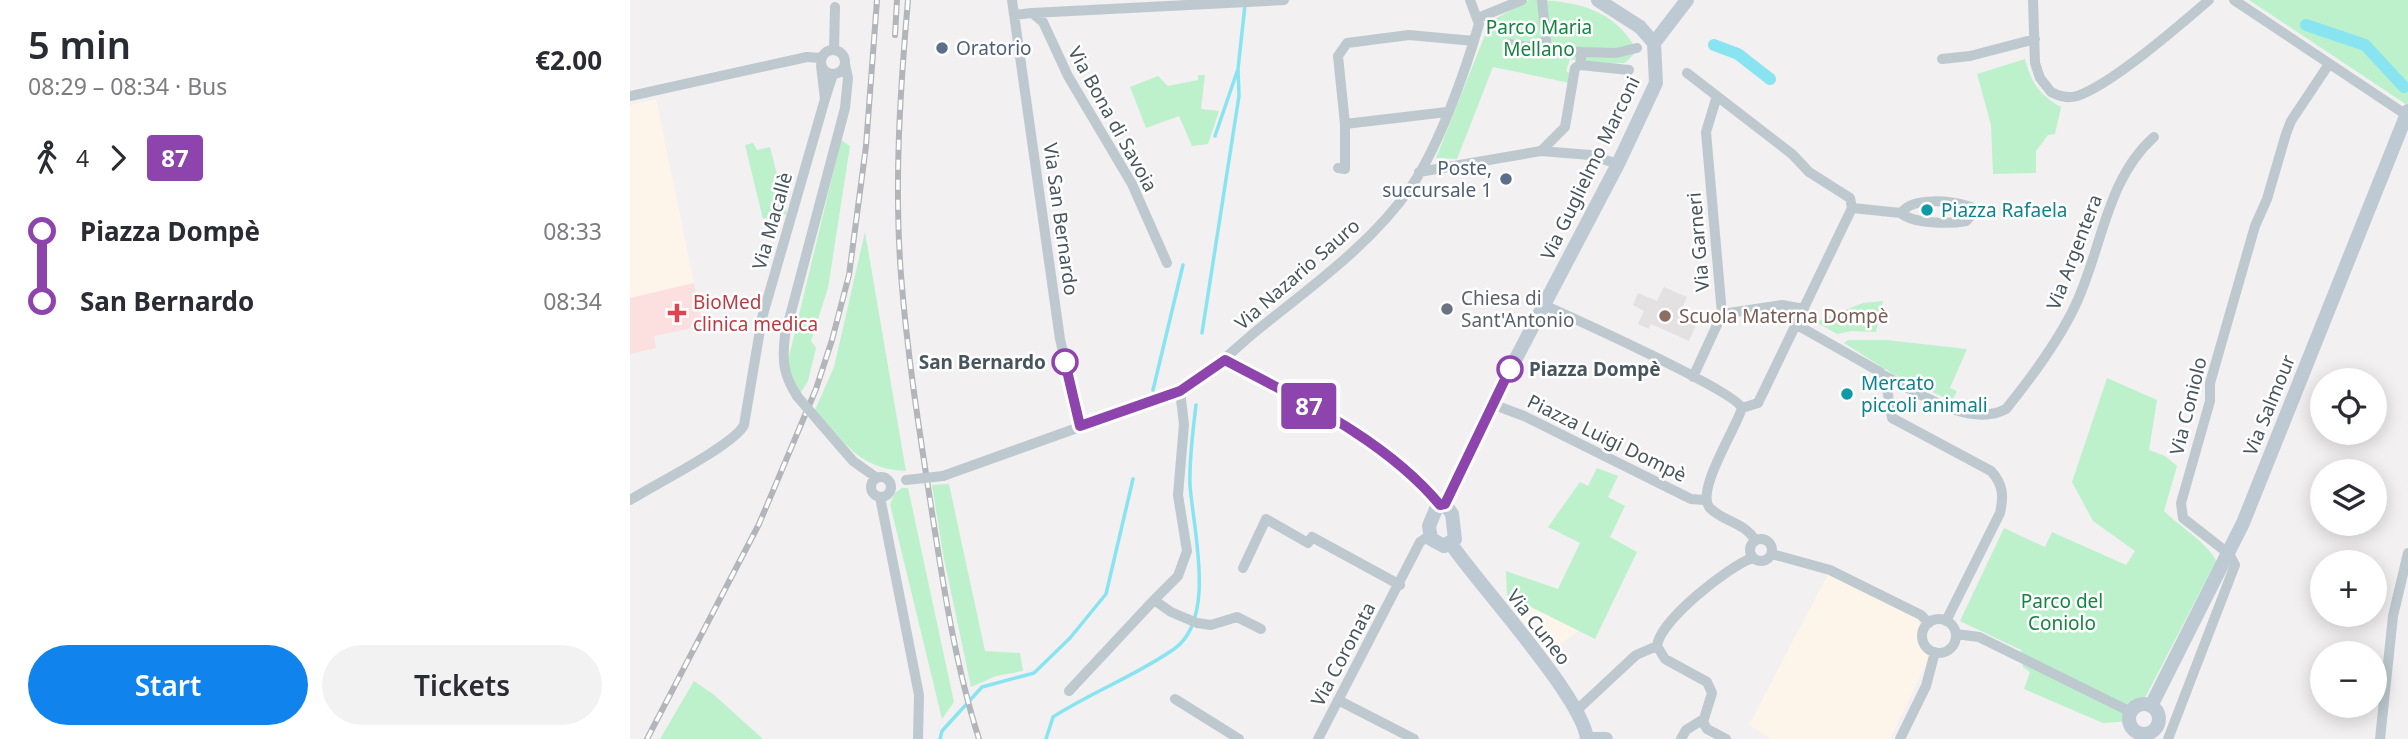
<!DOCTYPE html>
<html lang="en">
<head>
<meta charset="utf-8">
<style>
	body { margin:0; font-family:"Noto Sans",sans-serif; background:#f2f2f3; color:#2b2b33; height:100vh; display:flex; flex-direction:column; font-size:26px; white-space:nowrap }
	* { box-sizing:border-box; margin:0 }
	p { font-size:23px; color:#7c7c81 }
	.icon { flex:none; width:38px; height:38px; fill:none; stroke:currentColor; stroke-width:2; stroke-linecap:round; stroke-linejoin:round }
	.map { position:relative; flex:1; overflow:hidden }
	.panel { display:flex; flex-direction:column; background:#fff; width:630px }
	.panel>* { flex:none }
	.badge { padding:0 14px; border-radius:5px; font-size:24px; line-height:46px }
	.fabs { position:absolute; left:1680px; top:368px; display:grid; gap:14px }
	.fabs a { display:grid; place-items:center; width:77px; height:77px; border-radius:50%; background:#fff; box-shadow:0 4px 18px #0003; font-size:35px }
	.map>.badge { position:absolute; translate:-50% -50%; box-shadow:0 0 0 4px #fff }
	.legs { display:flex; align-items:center; gap:10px; height:77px; padding:0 28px; font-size:23px }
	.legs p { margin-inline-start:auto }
	.overview { display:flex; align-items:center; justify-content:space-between; height:119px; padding:0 28px }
	h1 { font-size:38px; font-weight:600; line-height:52px }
	.cta { display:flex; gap:14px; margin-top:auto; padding:14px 28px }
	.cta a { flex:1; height:80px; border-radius:42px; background:#1084ec; color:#fff; font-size:28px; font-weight:600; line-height:80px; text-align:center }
	.cta a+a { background:#f2f2f3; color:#2b2b33 }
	ul { padding:0 28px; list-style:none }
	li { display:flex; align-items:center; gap:24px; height:70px; font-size:26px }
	li i { display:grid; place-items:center; width:10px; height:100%; margin:0 9px; background:currentColor }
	li i::after { content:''; width:18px; height:18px; margin:-9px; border:5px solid; border-radius:50%; background:#fff }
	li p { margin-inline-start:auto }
	li:first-child i { background:linear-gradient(#0000 50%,currentColor 0) }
	li:last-child i { background:linear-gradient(currentColor 50%,#0000 0) }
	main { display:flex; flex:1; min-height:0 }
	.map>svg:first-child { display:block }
	.commercial { fill:#fdf5e9 }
	.education { fill:#e4e1e2 }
	.medical { fill:#fce0e0 }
	.green { fill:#bdf1cc }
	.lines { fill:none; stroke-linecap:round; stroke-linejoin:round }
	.stream { stroke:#88e4f0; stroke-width:3.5 }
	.canal { stroke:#88e4f0; stroke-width:12 }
	.street { stroke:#bdc9cf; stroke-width:10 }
	.secondary { stroke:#bdcad4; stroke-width:14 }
	.rail-casing { stroke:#b2b6bb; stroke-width:6 }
	.rail { stroke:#fff; stroke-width:3.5; stroke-dasharray:10; stroke-linecap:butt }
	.street-bridge { stroke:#bdc9cf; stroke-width:10 }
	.line-1-casing { stroke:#fff; stroke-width:16 }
	.line-1 { stroke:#8e44ad; stroke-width:10 }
	.service-dot { fill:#5c6f8a; stroke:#fff; stroke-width:2.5 }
	.culture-dot { fill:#0f9aa8; stroke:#fff; stroke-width:2.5 }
	.worship-dot { fill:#6b7280; stroke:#fff; stroke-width:2.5 }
	.health-dot { fill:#e0444e; stroke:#fff; stroke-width:2.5 }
	.education-dot { fill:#8d6e63; stroke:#fff; stroke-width:2.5 }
	.stop-1-dot { fill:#fff; stroke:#8e44ad; stroke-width:3.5 }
	.labels { text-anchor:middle; stroke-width:5; stroke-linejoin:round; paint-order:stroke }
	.park-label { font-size:19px; fill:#138541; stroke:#fff }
	.service-label { font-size:19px; fill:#4e5e75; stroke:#fff; text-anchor:start }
	.street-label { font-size:19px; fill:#47555e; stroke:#fff }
	.culture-label { font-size:19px; fill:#0d838f; stroke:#fff; text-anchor:start }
	.worship-label { font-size:19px; fill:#5b616d; stroke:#fff; text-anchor:start }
	.health-label { font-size:19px; fill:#be3a42; stroke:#fff; text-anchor:start }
	.education-label { font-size:19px; fill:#785e54; stroke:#fff; text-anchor:start }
	.stop-label { font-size:19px; font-weight:bold; fill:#47555e; stroke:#fff; text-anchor:end }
</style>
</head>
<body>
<main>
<section class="panel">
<div class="overview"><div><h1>5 min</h1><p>08:29 – 08:34 · Bus</p></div><b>€2.00</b></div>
<div class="legs"><svg class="icon" aria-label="walk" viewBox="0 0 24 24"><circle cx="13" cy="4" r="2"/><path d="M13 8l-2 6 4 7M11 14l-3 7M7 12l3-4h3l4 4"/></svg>4<svg class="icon" aria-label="forward" viewBox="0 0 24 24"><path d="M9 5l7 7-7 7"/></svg><b class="badge" style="background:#8e44ad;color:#fff">87</b></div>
<ul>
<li><i style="color:#8e44ad"></i><b>Piazza Dompè</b><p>08:33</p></li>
<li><i style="color:#8e44ad"></i><b>San Bernardo</b><p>08:34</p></li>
</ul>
<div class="cta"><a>Start</a><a>Tickets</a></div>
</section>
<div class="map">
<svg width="1778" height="739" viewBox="0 0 1778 739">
	<rect width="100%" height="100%" fill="#f2f0f0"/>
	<!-- commercial -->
	<path class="commercial" d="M 26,99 L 64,283 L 0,298 L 0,105 Z
		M 1198,574 L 1288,618 L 1300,656 L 1260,739 L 1141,739 L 1119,725 Z
		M 877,595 L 949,630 L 923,650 L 927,657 L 922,661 L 878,602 Z"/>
	<!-- education -->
	<path class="education" d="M 1034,287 L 1057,297 L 1050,312 L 1068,320 L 1059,341 L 1021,324 L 1019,329 L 1008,324 L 1014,311 L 1003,305 L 1008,293 L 1027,301 Z"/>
	<!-- medical -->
	<path class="medical" d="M 64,283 L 73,326 L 24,336 L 26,348 L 0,354 L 0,298 Z"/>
	<!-- green -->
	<path class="green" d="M 899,0 C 943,0 985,8 1007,51 L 995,63 L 962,64 L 940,59 L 936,71 L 941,74 L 940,83 L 863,67 L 827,159 L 806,158 L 857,30 L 865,19 Z
		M 1619,0 L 1778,0 L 1778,106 L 1777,105 Z
		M 1395,59 C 1401,82 1409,95 1431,107 L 1425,134 L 1418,135 L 1406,151 L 1406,173 L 1363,174 L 1361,125 L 1347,74 Z
		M 568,75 L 575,75 L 571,109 L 589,111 L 578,144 L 562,146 L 549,116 L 516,128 L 500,87 L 528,76 L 538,86 L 568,80 Z
		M 211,140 L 220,146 L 198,288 L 181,341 L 186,348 L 178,381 L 170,394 L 156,369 Z
		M 123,143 L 127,150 L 140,147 L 157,214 L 133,219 L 115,145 Z
		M 235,232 L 276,471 C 228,469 216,443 185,410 L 204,367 Z
		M 1253,301 L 1246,332 L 1221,331 L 1207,334 L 1186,322 L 1233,303 Z
		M 1218,340 L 1256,340 L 1337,349 L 1320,388 L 1327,391 L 1322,401 L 1263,374 L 1214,343 Z
		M 1477,378 L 1527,400 L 1519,450 L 1535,456 L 1547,466 L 1534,511 C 1549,526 1579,544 1586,561 L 1503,721 L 1473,723 L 1394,689 L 1400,672 L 1393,667 L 1391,650 L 1330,621 L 1374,528 L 1415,547 L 1422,532 L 1496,565 L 1505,551 L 1463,521 L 1442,482 Z
		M 967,468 L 988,476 L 978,497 L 995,506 L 980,537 L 1007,552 L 965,639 L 877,595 L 876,571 L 928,589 L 950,543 L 918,527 L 950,482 L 958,486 Z
		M 319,484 L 355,651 L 390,653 L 393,671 L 366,676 L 341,687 L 313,554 L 302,485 Z
		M 272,488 L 278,488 L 324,702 L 312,719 L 260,504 L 265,493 Z
		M 64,681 L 83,694 L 133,739 L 30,739 Z"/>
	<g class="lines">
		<!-- stream -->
		<path class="stream" d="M 585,136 L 608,69 L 615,5
			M 572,333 L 609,96 L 608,69
			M 523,390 L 553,265
			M 310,739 L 312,731 L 352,687 L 404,673 L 440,638 L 476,594 L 503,479
			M 416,739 L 423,717 C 462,692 507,675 544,649 C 587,619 563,529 560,485 C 559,459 563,431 566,405"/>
		<!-- canal -->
		<path class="canal" d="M 1676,25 L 1735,45 L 1774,87
			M 1084,45 L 1108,54 L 1140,79"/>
		<!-- street -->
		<path class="street" d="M 382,0 L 430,339 L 450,426
			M 1403,0 L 1405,63 L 1410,78 L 1421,92 C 1429,96 1437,99 1447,96 C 1481,85 1550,25 1579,0
			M 1604,0 L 1778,116
			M 402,13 L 654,0
			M 384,15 L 402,13 L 413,22 L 438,76 L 502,184 L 537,263
			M 848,18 L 892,0
			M 879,44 L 917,50 L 912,0
			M191 62a12 12 0 1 1 24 0a12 12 0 1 1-24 0Z
			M 204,50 L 205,7
			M 917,50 L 952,52
			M 1312,59 L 1340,56 L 1405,39
			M 950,65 L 952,52 L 986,53 L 1007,48
			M 191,66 L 195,99 L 203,74
			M 1057,73 L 1162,154 L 1179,172 L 1220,198 L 1222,208 L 1128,403 L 1112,408
			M 0,96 L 177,57 L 191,58
			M 715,124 L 708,56 L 717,43 L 779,35 L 844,41
			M 911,151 L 960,155 L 988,164
			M 708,168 L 715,169 L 715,124 L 817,112
			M 789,172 L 911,151 L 935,127 L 945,68 L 950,65 L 999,70
			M 1222,208 L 1271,213 C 1283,196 1322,201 1341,207 L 1340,217 L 1336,221 C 1320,224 1283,224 1271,213
			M 914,305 C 943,318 1105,391 1112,408
			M 1092,314 L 1152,305 L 1174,309
			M 1167,325 L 1250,372 L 1256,383 L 1262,418 L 1361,471 C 1373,484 1374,496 1370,513 L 1316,621
			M 595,360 C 670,400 755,439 810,505
			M 1253,375 C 1287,391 1338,429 1376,409 C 1401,378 1428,342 1445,306 C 1472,250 1476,179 1524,137
			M 1063,377 L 1092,314 L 1076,132 L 1086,99
			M 550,391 L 554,424 L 548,495 L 557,551 L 548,576 L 524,600 L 541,612 L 567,623 L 581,625 L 607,617 L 631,629
			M 167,396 C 153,374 152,361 155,335 L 215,108 L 218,78 L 215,64
			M 862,404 L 894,416 L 1061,499 L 1075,500
			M 1112,408 C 1106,429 1063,494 1081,509 C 1095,522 1115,523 1125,540
			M 191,424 L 223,461 L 247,478
			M 313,476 L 550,391 C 579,375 600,353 625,332 C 679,288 741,245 781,187 C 809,146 835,72 849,24 L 840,0
			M241 487a10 10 0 1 1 20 0a10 10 0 1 1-20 0Z
			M 250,497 L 289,695 L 288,739
			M 0,500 C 24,485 104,445 114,425 L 132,318 L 195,99
			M1120 550a11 11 0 1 1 22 0a11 11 0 1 1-22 0Z
			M 1142,554 L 1200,570 L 1291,615 L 1299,623
			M 613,568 L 636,519 L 678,543 L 682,537 L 770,585
			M1292 636a17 17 0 1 1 34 0a17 17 0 1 1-34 0Z
			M 1326,634 L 1349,637 L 1501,712
			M 1027,646 L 1035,659 L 1077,682 L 1082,693 L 1073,722 L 1077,729 L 1096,739
			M 1027,646 C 1030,620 1098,567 1122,558
			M 439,691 L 524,600
			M 545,699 L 609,739
			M 708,700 L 784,739
			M 947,710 L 1006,655 L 1027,646
			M 688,739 L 790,542 L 800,535
			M 1051,739 L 1056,730 L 1072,720
			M 1270,739 L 1296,686 L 1305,652
			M 1538,739 L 1605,565 L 1599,554 L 1553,518 L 1551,503 L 1580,401 L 1580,383 L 1625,226 L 1637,199 L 1656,134 L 1661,121 L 1699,64
			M 1750,739 L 1763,616 L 1778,553"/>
		<!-- secondary -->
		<path class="secondary" d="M 968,0 L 1010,27 L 1024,43
			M 815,504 L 862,404 L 988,164 L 1026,83 L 1024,43 L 1057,0
			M 815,504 L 822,514 L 825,539 L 814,546 L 801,539 L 799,526 L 806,509 Z
			M 821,544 C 849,585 953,698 957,739
			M1499 719a15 15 0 1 1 30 0a15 15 0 1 1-30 0Z
			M 1521,706 L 1613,523 L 1778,111
			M 959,739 L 976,739"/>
		<defs>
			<path id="rail" d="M 278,0 C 270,92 264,183 271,275 C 277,352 289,429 301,506 C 313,584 325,664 349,739
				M 265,35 L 267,0
				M 17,739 L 129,524 L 186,389 L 202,340 L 219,275 L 236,146 L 247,0"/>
		</defs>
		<!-- rail casing -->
		<use href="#rail" class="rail-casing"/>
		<!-- rail -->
		<use href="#rail" class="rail"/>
		<!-- street-bridge -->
		<path class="street-bridge" d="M 167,396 L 191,424
			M 276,480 L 313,476"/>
	</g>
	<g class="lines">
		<defs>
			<path id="line-1" d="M 435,362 L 450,426 L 550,391 L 595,360 C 670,400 755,439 810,505 L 815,504 L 880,369"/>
		</defs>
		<!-- line-1 casing -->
		<use href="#line-1" class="line-1-casing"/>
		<!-- line-1 -->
		<use href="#line-1" class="line-1"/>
	</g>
	<!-- markers -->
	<g class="service-dot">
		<circle cx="312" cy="48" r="7"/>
		<circle cx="876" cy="179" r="7"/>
	</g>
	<g class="culture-dot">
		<circle cx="1297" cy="210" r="7"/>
		<circle cx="1217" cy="394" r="7"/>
	</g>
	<circle class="worship-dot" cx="817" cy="309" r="7"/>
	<path class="health-dot" d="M43.5 302.5h7v7h7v7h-7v7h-7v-7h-7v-7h7z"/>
	<circle class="education-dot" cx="1035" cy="316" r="7"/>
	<g class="stop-1-dot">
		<circle cx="435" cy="362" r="12"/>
		<circle cx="880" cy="369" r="12"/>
	</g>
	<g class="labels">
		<!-- park labels -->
		<g class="park-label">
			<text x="909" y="34">Parco Maria<tspan x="909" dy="22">Mellano</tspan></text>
			<text x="1432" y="608">Parco del<tspan x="1432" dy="22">Coniolo</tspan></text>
		</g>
		<!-- service labels -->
		<g class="service-label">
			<text x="326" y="55">Oratorio</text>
			<text x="862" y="175" text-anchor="end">Poste,<tspan x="862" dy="22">succursale 1</tspan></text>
		</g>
		<!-- street labels -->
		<g class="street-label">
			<text transform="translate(483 119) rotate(61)" y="7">Via Bona di Savoia</text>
			<text transform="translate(960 168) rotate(-64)" y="7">Via Guglielmo Marconi</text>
			<text transform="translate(431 219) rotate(82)" y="7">Via San Bernardo</text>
			<text transform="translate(142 221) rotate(-74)" y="7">Via Macallè</text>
			<text transform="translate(1068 242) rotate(-95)" y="7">Via Garneri</text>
			<text transform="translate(1444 252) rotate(-69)" y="7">Via Argentera</text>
			<text transform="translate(667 274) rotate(-41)" y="7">Via Nazario Sauro</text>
			<text transform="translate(1639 405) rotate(-68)" y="7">Via Salmour</text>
			<text transform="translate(1558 406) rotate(-76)" y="7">Via Coniolo</text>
			<text transform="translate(977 438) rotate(26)" y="7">Piazza Luigi Dompè</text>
			<text transform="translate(909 627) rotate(52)" y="7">Via Cuneo</text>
			<text transform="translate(713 654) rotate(-62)" y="7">Via Coronata</text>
		</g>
		<!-- culture labels -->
		<g class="culture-label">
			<text x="1311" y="217">Piazza Rafaela</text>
			<text x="1231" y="390">Mercato<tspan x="1231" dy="22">piccoli animali</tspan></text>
		</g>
		<!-- worship labels -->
		<g class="worship-label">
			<text x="831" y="305">Chiesa di<tspan x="831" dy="22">Sant'Antonio</tspan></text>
		</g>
		<!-- health labels -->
		<g class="health-label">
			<text x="63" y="309">BioMed<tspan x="63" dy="22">clinica medica</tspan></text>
		</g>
		<!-- education labels -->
		<g class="education-label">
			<text x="1049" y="323">Scuola Materna Dompè</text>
		</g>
		<!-- stop labels -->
		<g class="stop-label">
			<text x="416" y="369">San Bernardo</text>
			<text x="899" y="376" text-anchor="start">Piazza Dompè</text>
		</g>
	</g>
</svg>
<div class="fabs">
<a><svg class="icon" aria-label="locate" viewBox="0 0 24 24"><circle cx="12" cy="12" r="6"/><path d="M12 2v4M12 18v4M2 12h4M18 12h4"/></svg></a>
<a><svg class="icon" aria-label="layers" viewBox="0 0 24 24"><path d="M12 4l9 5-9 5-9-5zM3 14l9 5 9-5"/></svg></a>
<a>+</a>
<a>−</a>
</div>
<b class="badge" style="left:679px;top:406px;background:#8e44ad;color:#fff">87</b>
</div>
</main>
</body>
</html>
